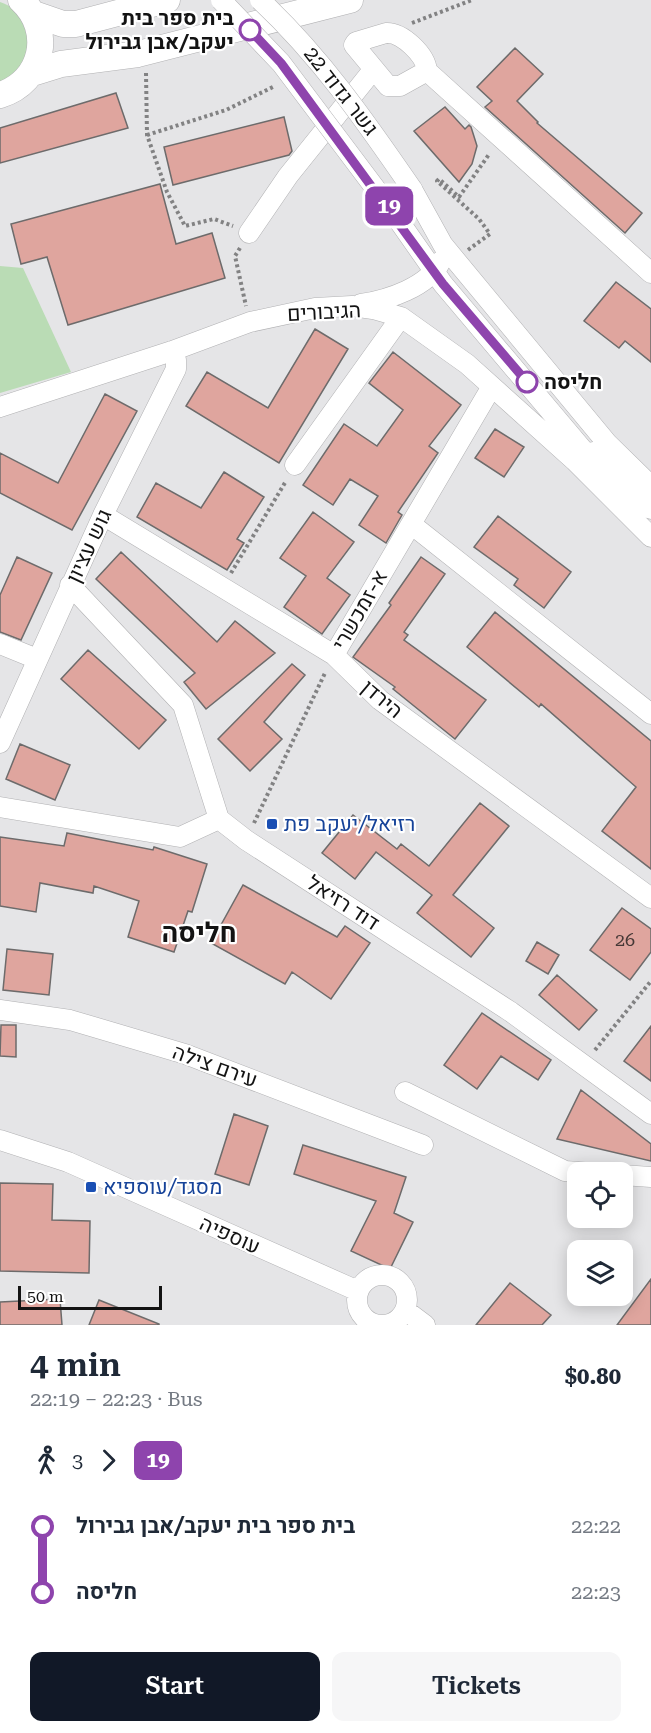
<!DOCTYPE html>
<html lang="en">
<head>
<meta charset="utf-8">
<style>
	body { margin:0; font-family:"Roboto Serif",Heebo,serif; background:#f6f6f7; color:#1f2937; height:100vh; display:flex; flex-direction:column; font-size:22px; white-space:nowrap }
	* { box-sizing:border-box; margin:0 }
	p { font-size:20px; color:#747a83 }
	.icon { flex:none; width:33px; height:33px; fill:none; stroke:currentColor; stroke-width:2; stroke-linecap:round; stroke-linejoin:round }
	.map { position:relative; height:1325px; overflow:hidden }
	.side { display:flex; flex-direction:column; background:#fff; flex:1 }
	.side>* { flex:none }
	.badge { padding:0 12px; border-radius:9px; font-size:21px; line-height:39px }
	.controls { position:absolute; left:567px; top:1162px; display:grid; gap:12px }
	.controls a { display:grid; place-items:center; width:66px; height:66px; border-radius:12px; background:#fff; box-shadow:0 3px 15px #0003; font-size:30px }
	.scale { position:absolute; left:18px; bottom:15px; width:144px; box-sizing:border-box; padding-left:6px; border:3px solid #131313; border-top:0; font-size:16px; line-height:21px; white-space:nowrap; color:#131313; -webkit-text-stroke:4px #fff; paint-order:stroke }
	.map>.badge { position:absolute; translate:-50% -50%; box-shadow:0 0 0 3px #fff }
	.legs { display:flex; align-items:center; gap:9px; height:66px; padding:0 30px; font-size:20px }
	.legs p { margin-inline-start:auto }
	.summary { display:flex; align-items:center; justify-content:space-between; height:102px; padding:0 30px }
	h1 { font-size:33px; font-weight:600; line-height:45px }
	.primary-button { display:flex; gap:12px; margin-top:auto; padding:12px 30px }
	.primary-button a { flex:1; height:69px; border-radius:12px; background:#111827; color:#fff; font-size:24px; font-weight:600; line-height:69px; text-align:center }
	.primary-button a+a { background:#f6f6f7; color:#1f2937 }
	ul { padding:0 30px; list-style:none }
	li { display:flex; align-items:center; gap:21px; height:66px; font-size:22px }
	li i { display:grid; place-items:center; width:9px; height:100%; margin:0 8px; background:currentColor }
	li i::after { content:''; width:15px; height:15px; margin:-8px; border:4px solid; border-radius:50%; background:#fff }
	li p { margin-inline-start:auto }
	li:first-child i { background:linear-gradient(#0000 50%,currentColor 0) }
	li:last-child i { background:linear-gradient(currentColor 50%,#0000 0) }
	.map>svg:first-child { display:block }
	.green { fill:#badcb5 }
	.building { fill:#dfa59e; stroke:#6d6b6b; stroke-width:1.5 }
	.lines { fill:none; stroke-linecap:round; stroke-linejoin:round }
	.minor-casing { stroke:#b1b1b3; stroke-width:21 }
	.major-casing { stroke:#b1b1b3; stroke-width:27 }
	.path { stroke:#828283; stroke-width:4; stroke-dasharray:3 3; stroke-linecap:butt }
	.minor { stroke:#fff; stroke-width:20 }
	.major { stroke:#fff; stroke-width:26 }
	.minor-bridge-casing { stroke:#b1b1b3; stroke-width:21; stroke-linecap:butt }
	.minor-bridge { stroke:#fff; stroke-width:20 }
	.line-1-casing { stroke:#fff; stroke-width:14 }
	.line-1 { stroke:#8e44ad; stroke-width:9 }
	.stop-1-dot { fill:#fff; stroke:#8e44ad; stroke-width:3 }
	.transit-dot { fill:#1a4fb4; stroke:#fff; stroke-width:2 }
	.labels { text-anchor:middle; stroke-width:4.5; stroke-linejoin:round; paint-order:stroke }
	.number-label { font-size:18px; fill:#463836 }
	.stop-label { font-size:21px; font-weight:bold; fill:#131313; stroke:#fff; text-anchor:end }
	.street-label { font-size:21px; fill:#131313; stroke:#fff }
	.transit-label { font-size:21px; fill:#164399; stroke:#fff; text-anchor:start }
	.district-label { font-size:27px; font-weight:bold; fill:#131313; stroke:#fff }
</style>
</head>
<body>
<div class="map">
<svg width="651" height="1325" viewBox="0 0 651 1325">
	<rect width="100%" height="100%" fill="#e5e5e7"/>
	<!-- green -->
	<path class="green" d="M 0,2 C 34,14 29,36 25,66 L 0,86 Z
		M 0,266 L 23,268 L 71,372 L 0,393 Z"/>
	<!-- building -->
	<path class="building" d="M 515,48 L 543,74 L 517,101 L 538,122 L 537,123 L 642,213 L 625,233 L 485,107 L 492,101 L 477,87 Z
		M 116,93 L 128,128 L 0,163 L 0,128 Z
		M 445,107 L 465,129 L 469,125 L 471,127 L 477,146 L 472,164 L 459,182 L 414,131 Z
		M 284,117 L 292,151 L 289,155 L 173,185 L 164,147 Z
		M 160,184 L 176,244 L 212,233 L 225,278 L 68,325 L 47,257 L 21,264 L 11,224 Z
		M 616,282 L 651,309 L 651,362 L 625,341 L 619,348 L 584,321 Z
		M 315,329 L 348,349 L 279,463 L 186,406 L 207,372 L 268,408 Z
		M 393,352 L 461,405 L 429,446 L 438,453 L 398,512 L 402,515 L 386,543 L 359,525 L 378,496 L 350,479 L 333,505 L 303,485 L 344,424 L 377,446 L 403,410 L 369,383 Z
		M 105,394 L 137,411 L 72,530 L 0,493 L 0,453 L 58,483 Z
		M 495,429 L 524,447 L 504,477 L 475,458 Z
		M 224,472 L 264,497 L 237,539 L 244,543 L 227,570 L 137,517 L 156,483 L 201,508 Z
		M 313,512 L 354,542 L 327,578 L 350,595 L 322,634 L 284,607 L 306,576 L 280,558 Z
		M 498,516 L 571,572 L 544,608 L 514,585 L 518,579 L 474,547 Z
		M 121,552 L 217,642 L 235,621 L 275,653 L 206,709 L 184,682 L 195,673 L 96,579 Z
		M 17,557 L 52,573 L 21,640 L 0,632 L 0,595 Z
		M 421,557 L 445,574 L 404,632 L 408,635 L 404,640 L 486,700 L 455,739 L 393,689 L 395,687 L 353,657 L 391,605 L 389,603 Z
		M 495,612 L 651,741 L 651,869 L 602,831 L 636,787 L 541,704 L 539,707 L 467,647 Z
		M 88,650 L 166,720 L 139,749 L 61,679 Z
		M 292,664 L 305,675 L 264,722 L 282,739 L 250,771 L 218,739 Z
		M 20,744 L 70,765 L 55,800 L 6,779 Z
		M 480,803 L 509,826 L 453,895 L 494,928 L 471,957 L 417,913 L 432,895 L 376,852 L 355,879 L 322,853 L 353,815 L 397,849 L 401,844 L 429,866 Z
		M 67,833 L 153,850 L 154,847 L 207,864 L 192,912 L 188,911 L 174,952 L 128,937 L 139,901 L 94,886 L 93,893 L 40,883 L 36,912 L 0,906 L 0,837 L 64,846 Z
		M 243,885 L 337,937 L 345,926 L 370,943 L 331,999 L 292,972 L 285,984 L 211,943 Z
		M 622,908 L 651,929 L 651,952 L 630,980 L 590,950 Z
		M 537,942 L 559,955 L 548,974 L 526,961 Z
		M 7,949 L 53,954 L 49,995 L 3,990 Z
		M 557,975 L 597,1010 L 579,1030 L 539,995 Z
		M 482,1013 L 551,1060 L 538,1080 L 501,1056 L 477,1089 L 444,1065 Z
		M 1,1025 L 16,1025 L 16,1057 L 0,1056 Z
		M 651,1026 L 651,1081 L 624,1061 Z
		M 581,1090 L 651,1144 L 651,1161 L 557,1139 Z
		M 234,1114 L 268,1126 L 249,1185 L 215,1174 Z
		M 303,1145 L 406,1177 L 394,1213 L 413,1222 L 390,1269 L 351,1251 L 376,1201 L 294,1174 Z
		M 0,1183 L 53,1184 L 52,1220 L 90,1221 L 89,1273 L 0,1271 Z
		M 651,1279 L 651,1325 L 617,1325 Z
		M 510,1283 L 551,1315 L 542,1325 L 476,1325 Z
		M 60,1299 L 62,1325 L 0,1325 L 0,1302 Z
		M 99,1300 L 159,1324 L 159,1325 L 89,1325 Z"/>
	<g class="lines">
		<defs>
			<path id="minor" d="M 386,33 C 402,32 426,55 427,71 L 400,86 L 388,86 L 354,45 L 356,42 Z
				M 427,71 L 651,273
				M 412,189 L 443,245 L 607,443 L 651,486
				M 387,204 L 443,284 L 599,469
				M 249,233 L 288,176 L 373,70
				M 361,304 C 388,300 428,287 441,261
				M 0,407 L 172,351 L 250,322 L 315,308 L 352,306 L 373,309 L 401,317 L 467,364 L 575,461 L 651,537
				M 593,452 L 651,509
				M 295,465 L 401,317
				M 103,515 L 334,655 L 380,700 L 651,898
				M 411,524 L 651,714
				M 70,585 L 183,705 L 219,819
				M 0,644 L 37,659
				M 334,655 L 491,388
				M 0,743 L 103,515 L 176,369 L 176,360 L 172,351
				M 0,807 L 180,837 L 219,819
				M 219,819 L 246,840 L 511,1012 L 651,1114
				M 0,1010 L 70,1020 L 185,1054 L 423,1145
				M 405,1092 L 565,1171 L 591,1173
				M 0,1140 L 68,1162 L 358,1291
				M 622,1175 L 651,1177
				M357 1300a25 25 0 1 1 50 0a25 25 0 1 1-50 0Z
				M 405,1310 L 425,1325"/>
			<path id="major" d="M 34,14 L 63,24 L 76,24 L 167,0
				M 32,73 L 61,64 L 138,54 L 350,0
				M 0,95 C 43,82 54,30 21,0"/>
		</defs>
		<!-- minor casing -->
		<use href="#minor" class="minor-casing"/>
		<!-- major casing -->
		<use href="#major" class="major-casing"/>
		<!-- path -->
		<path class="path" d="M 412,23 L 472,0
			M 146,73 L 147,135 L 167,192 L 185,226 L 214,219 L 233,226
			M 147,135 L 226,110 L 275,86
			M 240,248 L 235,256 L 246,306
			M 468,250 L 490,234 L 479,219 L 437,181 L 439,179 L 459,197 L 490,153
			M 231,573 L 286,481
			M 254,823 L 325,673
			M 595,1050 L 651,981"/>
		<!-- minor -->
		<use href="#minor" class="minor"/>
		<!-- major -->
		<use href="#major" class="major"/>
		<defs>
			<path id="minor-bridge" d="M 221,0 L 281,63 L 387,204
				M 260,0 C 320,56 366,122 412,189"/>
		</defs>
		<!-- minor-bridge casing -->
		<use href="#minor-bridge" class="minor-bridge-casing"/>
		<!-- minor-bridge -->
		<use href="#minor-bridge" class="minor-bridge"/>
	</g>
	<g class="lines">
		<defs>
			<path id="line-1" d="M 250,30 L 281,63 L 443,284 L 527,382"/>
		</defs>
		<!-- line-1 casing -->
		<use href="#line-1" class="line-1-casing"/>
		<!-- line-1 -->
		<use href="#line-1" class="line-1"/>
	</g>
	<!-- markers -->
	<g class="stop-1-dot">
		<circle cx="250" cy="30" r="10"/>
		<circle cx="527" cy="382" r="10"/>
	</g>
	<g class="transit-dot">
		<rect x="266" y="818" width="12" height="12" rx="3"/>
		<rect x="85" y="1181" width="12" height="12" rx="3"/>
	</g>
	<g class="labels">
		<!-- number labels -->
		<g class="number-label">
			<text x="625" y="946">26</text>
		</g>
		<!-- stop labels -->
		<g class="stop-label">
			<text x="234" y="25">בית ספר בית<tspan x="234" dy="24">יעקב/אבן גבירול</tspan></text>
			<text x="544" y="389" text-anchor="start">חליסה</text>
		</g>
		<!-- street labels -->
		<g class="street-label">
			<text transform="translate(341 91) rotate(52)" y="7">גשר גדוד 22</text>
			<text transform="translate(324 312) rotate(-3)" y="7">הגיבורים</text>
			<text transform="translate(89 546) rotate(-65)" y="7">גוש עציון</text>
			<text transform="translate(360 610) rotate(-60)" y="7">א-זמכשרי</text>
			<text transform="translate(382 699) rotate(40)" y="7">הירדן</text>
			<text transform="translate(343 903) rotate(33)" y="7">דוד רזיאל</text>
			<text transform="translate(215 1066) rotate(20)" y="7">עירם צילה</text>
			<text transform="translate(230 1235) rotate(24)" y="7">עוספיה</text>
		</g>
		<!-- transit labels -->
		<g class="transit-label">
			<text x="284" y="831">רזיאל/יעקב פת</text>
			<text x="103" y="1194">מסגד/עוספיא</text>
		</g>
		<!-- district labels -->
		<g class="district-label">
			<text x="199" y="942">חליסה</text>
		</g>
	</g>
</svg>
<div class="controls">
<a><svg class="icon" aria-label="locate" viewBox="0 0 24 24"><circle cx="12" cy="12" r="6"/><path d="M12 2v4M12 18v4M2 12h4M18 12h4"/></svg></a>
<a><svg class="icon" aria-label="layers" viewBox="0 0 24 24"><path d="M12 4l9 5-9 5-9-5zM3 14l9 5 9-5"/></svg></a>
</div>
<div class="scale">50 m</div>
<b class="badge" style="left:389px;top:206px;background:#8e44ad;color:#fff">19</b>
</div>
<section class="side">
<div class="summary"><div><h1>4 min</h1><p>22:19 – 22:23 · Bus</p></div><b>$0.80</b></div>
<div class="legs"><svg class="icon" aria-label="walk" viewBox="0 0 24 24"><circle cx="13" cy="4" r="2"/><path d="M13 8l-2 6 4 7M11 14l-3 7M7 12l3-4h3l4 4"/></svg>3<svg class="icon" aria-label="forward" viewBox="0 0 24 24"><path d="M9 5l7 7-7 7"/></svg><b class="badge" style="background:#8e44ad;color:#fff">19</b></div>
<ul>
<li><i style="color:#8e44ad"></i><b>בית ספר בית יעקב/אבן גבירול</b><p>22:22</p></li>
<li><i style="color:#8e44ad"></i><b>חליסה</b><p>22:23</p></li>
</ul>
<div class="primary-button"><a>Start</a><a>Tickets</a></div>
</section>
</body>
</html>
